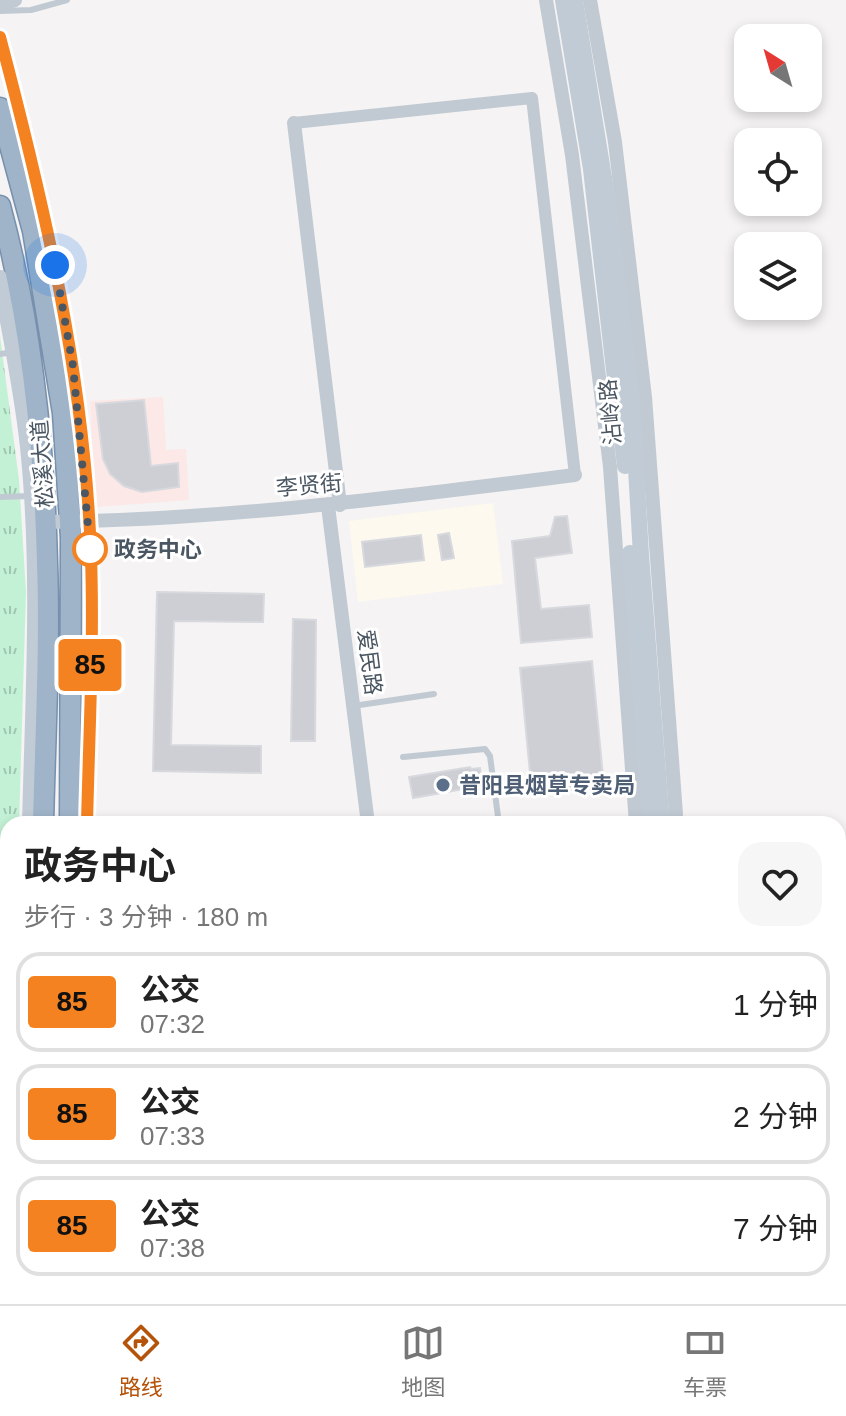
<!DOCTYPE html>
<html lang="zh">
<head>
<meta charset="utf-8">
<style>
	body { margin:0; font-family:Helvetica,"Noto Sans SC",sans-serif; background:#f6f6f6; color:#222; height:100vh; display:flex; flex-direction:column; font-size:30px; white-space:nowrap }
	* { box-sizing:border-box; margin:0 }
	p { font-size:26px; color:#767676 }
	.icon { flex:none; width:44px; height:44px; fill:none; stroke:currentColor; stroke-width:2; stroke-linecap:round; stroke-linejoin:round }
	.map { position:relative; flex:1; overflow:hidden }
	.sheet { position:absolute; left:0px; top:816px; width:846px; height:488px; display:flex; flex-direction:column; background:#fff; border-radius:24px 24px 0 0; box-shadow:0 4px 12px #0003 }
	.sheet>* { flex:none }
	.badge { padding:0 16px; border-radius:6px; font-size:28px; line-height:52px }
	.needle { width:52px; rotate:323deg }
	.controls { position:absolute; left:734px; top:24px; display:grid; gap:16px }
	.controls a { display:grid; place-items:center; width:88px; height:88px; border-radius:16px; background:#fff; box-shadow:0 4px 12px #0003; font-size:40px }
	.you { position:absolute; width:40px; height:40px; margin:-20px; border:6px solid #fff; border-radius:50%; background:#1a73e8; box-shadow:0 0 0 12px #1a73e833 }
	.map>.badge { position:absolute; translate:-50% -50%; box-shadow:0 0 0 4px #fff }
	.round { display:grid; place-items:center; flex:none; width:84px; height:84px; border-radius:24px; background:#f6f6f6 }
	.overview { display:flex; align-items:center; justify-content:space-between; height:136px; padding:0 24px }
	h1 { font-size:38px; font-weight:700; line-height:60px }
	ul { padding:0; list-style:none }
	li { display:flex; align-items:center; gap:24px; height:100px; margin:0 16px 12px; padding:0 8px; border:4px solid #e0e0e0; border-radius:24px }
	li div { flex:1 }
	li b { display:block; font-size:30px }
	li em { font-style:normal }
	li .badge { min-width:88px; font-weight:700; text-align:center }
	.tab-bar { display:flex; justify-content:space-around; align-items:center; height:112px; border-top:2px solid #e0e0e0; background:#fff; font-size:22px; color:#767676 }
	.tab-bar a { display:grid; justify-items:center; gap:4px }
	.tab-bar .selected { color:#b45309 }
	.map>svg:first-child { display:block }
	.commercial { fill:#fdf9ef }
	.medical { fill:#fce8e6 }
	.park { fill:url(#park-tufts) }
	.building { fill:#cdcfd5; stroke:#d7d9de; stroke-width:2 }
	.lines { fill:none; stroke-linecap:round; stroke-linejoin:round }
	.trunk-casing { stroke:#7690ad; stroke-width:23 }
	.path { stroke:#7ad0a6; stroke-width:2; stroke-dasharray:6 4; stroke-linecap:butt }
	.service { stroke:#c1cad2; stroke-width:6 }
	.minor { stroke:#c1cad2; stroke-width:12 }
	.tertiary { stroke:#c1cad2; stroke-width:14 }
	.secondary { stroke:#c1cbd6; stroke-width:16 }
	.primary { stroke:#b3c2d1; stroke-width:18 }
	.trunk { stroke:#9fb4c9; stroke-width:20 }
	.line-casing { stroke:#fff; stroke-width:18 }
	.line { stroke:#f58220; stroke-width:12 }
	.walk { stroke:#4a5661; stroke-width:8; stroke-dasharray:0 14.4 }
	.stop-dot { fill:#fff; stroke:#f58220; stroke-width:4 }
	.service-dot { fill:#5c6f8a; stroke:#fff; stroke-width:3 }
	.labels { text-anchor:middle; stroke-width:6; stroke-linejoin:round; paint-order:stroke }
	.street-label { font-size:22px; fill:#4a5661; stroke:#fff }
	.stop-label { font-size:22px; font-weight:bold; fill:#4a5661; stroke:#fff; text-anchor:start }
	.service-label { font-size:22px; font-weight:bold; fill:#4e5e75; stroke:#fff; text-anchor:start }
</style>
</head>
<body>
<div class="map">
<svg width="846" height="1304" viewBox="0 0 846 1304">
	<defs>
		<pattern id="park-tufts" width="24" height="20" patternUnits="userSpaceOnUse" patternTransform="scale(2)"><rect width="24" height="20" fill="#c3f1d5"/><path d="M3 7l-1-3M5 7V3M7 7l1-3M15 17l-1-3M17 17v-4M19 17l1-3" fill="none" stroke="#a0c6b0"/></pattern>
	</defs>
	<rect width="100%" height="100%" fill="#f5f3f3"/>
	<!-- commercial -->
	<path class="commercial" d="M 493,503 L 503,584 L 358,602 L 349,521 Z"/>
	<!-- medical -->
	<path class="medical" d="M 163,397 L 166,450 L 186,449 L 189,500 L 96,507 L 90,401 Z"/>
	<!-- park -->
	<path class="park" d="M 0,336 L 19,480 L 26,592 L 19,824 L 8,824 L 8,1172 L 5,1304 L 0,1304 Z"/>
	<!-- building -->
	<path class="building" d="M 144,400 L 151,466 L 178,463 L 179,487 L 142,492 L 124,486 L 110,474 L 103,459 L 96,404 Z
		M 567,516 L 572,553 L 535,558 L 541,609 L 589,605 L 592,637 L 521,643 L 512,541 L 550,536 L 555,517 Z
		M 449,533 L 454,558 L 442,560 L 438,535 Z
		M 421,535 L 424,560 L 365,567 L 362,542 Z
		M 157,592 L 264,594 L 263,622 L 174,621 L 171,745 L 261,746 L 261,773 L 153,771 Z
		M 293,619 L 316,620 L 315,741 L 291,741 Z
		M 592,661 L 604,787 L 532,794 L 520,668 Z
		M 470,767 L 471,769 L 480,768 L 482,781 L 474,783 L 475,787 L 413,798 L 409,777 Z"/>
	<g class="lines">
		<defs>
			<path id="trunk" d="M 0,108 L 33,231 L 63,413 L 71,538 L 70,824
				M 0,206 C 31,321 44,443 47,562 C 50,649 45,737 43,824
				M 30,1304 L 30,1296
				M 55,1304 L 55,1296"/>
		</defs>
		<!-- trunk casing -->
		<use href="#trunk" class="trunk-casing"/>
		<!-- path -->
		<path class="path" d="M 0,1217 L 5,1218 L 0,1225
			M 0,1300 L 1,1304"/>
		<!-- service -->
		<path class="service" d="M 0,11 L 31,10 L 67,0
			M 0,354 L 13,352
			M 0,497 L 31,496
			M 353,706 L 434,694
			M 403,757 L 485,749 L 490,756 L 499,824"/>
		<!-- minor -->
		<path class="minor" d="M 294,123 L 532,98 L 575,475"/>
		<!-- tertiary -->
		<path class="tertiary" d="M 546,0 L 572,155 L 610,467 L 636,824
			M 590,0 L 615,142 L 645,397 L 676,814 L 673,824
			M 0,5 L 15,0
			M 294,123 L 340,505
			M 328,506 L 368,824
			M 45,522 C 223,520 399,497 575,475
			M 838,913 L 846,913"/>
		<!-- secondary -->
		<path class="secondary" d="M 563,0 L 591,169 L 625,466
			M 575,0 L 609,208 L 632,400 L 641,555 L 662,824
			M 0,37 C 45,208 85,379 91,557 C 94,645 88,735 87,824
			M 0,278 C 10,334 22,390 28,447 C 41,572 33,698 30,824
			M 630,553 L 650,824
			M 68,1304 L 68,1296"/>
		<!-- primary -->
		<path class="primary" d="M 0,1254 L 8,1256
			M 0,1268 L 8,1269"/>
		<!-- trunk -->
		<use href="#trunk" class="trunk"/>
	</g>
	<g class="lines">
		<defs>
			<path id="line" d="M 0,37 C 45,207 85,379 91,556 C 94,645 89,735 87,824"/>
		</defs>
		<!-- line casing -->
		<use href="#line" class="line-casing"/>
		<!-- line -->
		<use href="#line" class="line"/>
		<!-- walk -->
		<path class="walk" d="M 55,265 L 73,366 L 91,558 L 90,549"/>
	</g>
	<!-- markers -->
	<circle class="stop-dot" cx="90" cy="549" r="16"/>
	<circle class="service-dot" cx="443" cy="785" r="8"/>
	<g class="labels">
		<!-- street labels -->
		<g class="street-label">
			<text transform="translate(610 412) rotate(-95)" y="8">沾岭路</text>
			<text transform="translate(42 464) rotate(-94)" y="8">松溪大道</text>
			<text transform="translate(309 485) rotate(-5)" y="8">李贤街</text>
			<text transform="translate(370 662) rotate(83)" y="8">爱民路</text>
		</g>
		<!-- stop labels -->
		<g class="stop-label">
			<text x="114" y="557">政务中心</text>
		</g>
		<!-- service labels -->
		<g class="service-label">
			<text x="459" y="793">昔阳县烟草专卖局</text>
		</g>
	</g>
</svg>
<div class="controls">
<a><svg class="needle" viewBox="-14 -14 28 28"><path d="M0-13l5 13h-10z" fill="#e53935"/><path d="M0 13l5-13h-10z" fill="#767676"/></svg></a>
<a><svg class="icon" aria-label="locate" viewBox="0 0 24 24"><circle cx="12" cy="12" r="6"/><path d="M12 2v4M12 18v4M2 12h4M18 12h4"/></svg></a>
<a><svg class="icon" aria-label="layers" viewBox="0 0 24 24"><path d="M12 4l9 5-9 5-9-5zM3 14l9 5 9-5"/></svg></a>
</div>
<div class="you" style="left:55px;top:265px"></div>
<b class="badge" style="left:90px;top:665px;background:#f58220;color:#111">85</b>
<section class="sheet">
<div class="overview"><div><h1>政务中心</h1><p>步行 · 3 分钟 · 180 m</p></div><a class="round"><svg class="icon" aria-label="heart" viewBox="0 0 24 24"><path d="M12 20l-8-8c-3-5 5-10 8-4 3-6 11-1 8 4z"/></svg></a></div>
<ul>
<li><span class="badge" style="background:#f58220;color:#111">85</span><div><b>公交</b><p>07:32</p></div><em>1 分钟</em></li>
<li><span class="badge" style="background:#f58220;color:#111">85</span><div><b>公交</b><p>07:33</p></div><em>2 分钟</em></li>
<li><span class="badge" style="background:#f58220;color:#111">85</span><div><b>公交</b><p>07:38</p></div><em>7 分钟</em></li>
</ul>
</section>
</div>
<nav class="tab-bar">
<a class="selected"><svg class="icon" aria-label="directions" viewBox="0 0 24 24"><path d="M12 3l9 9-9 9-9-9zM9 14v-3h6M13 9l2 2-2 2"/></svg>路线</a>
<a><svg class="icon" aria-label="map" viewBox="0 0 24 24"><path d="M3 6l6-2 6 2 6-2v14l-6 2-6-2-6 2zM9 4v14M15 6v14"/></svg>地图</a>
<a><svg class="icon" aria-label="tickets" viewBox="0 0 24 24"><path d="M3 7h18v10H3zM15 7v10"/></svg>车票</a>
</nav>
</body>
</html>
